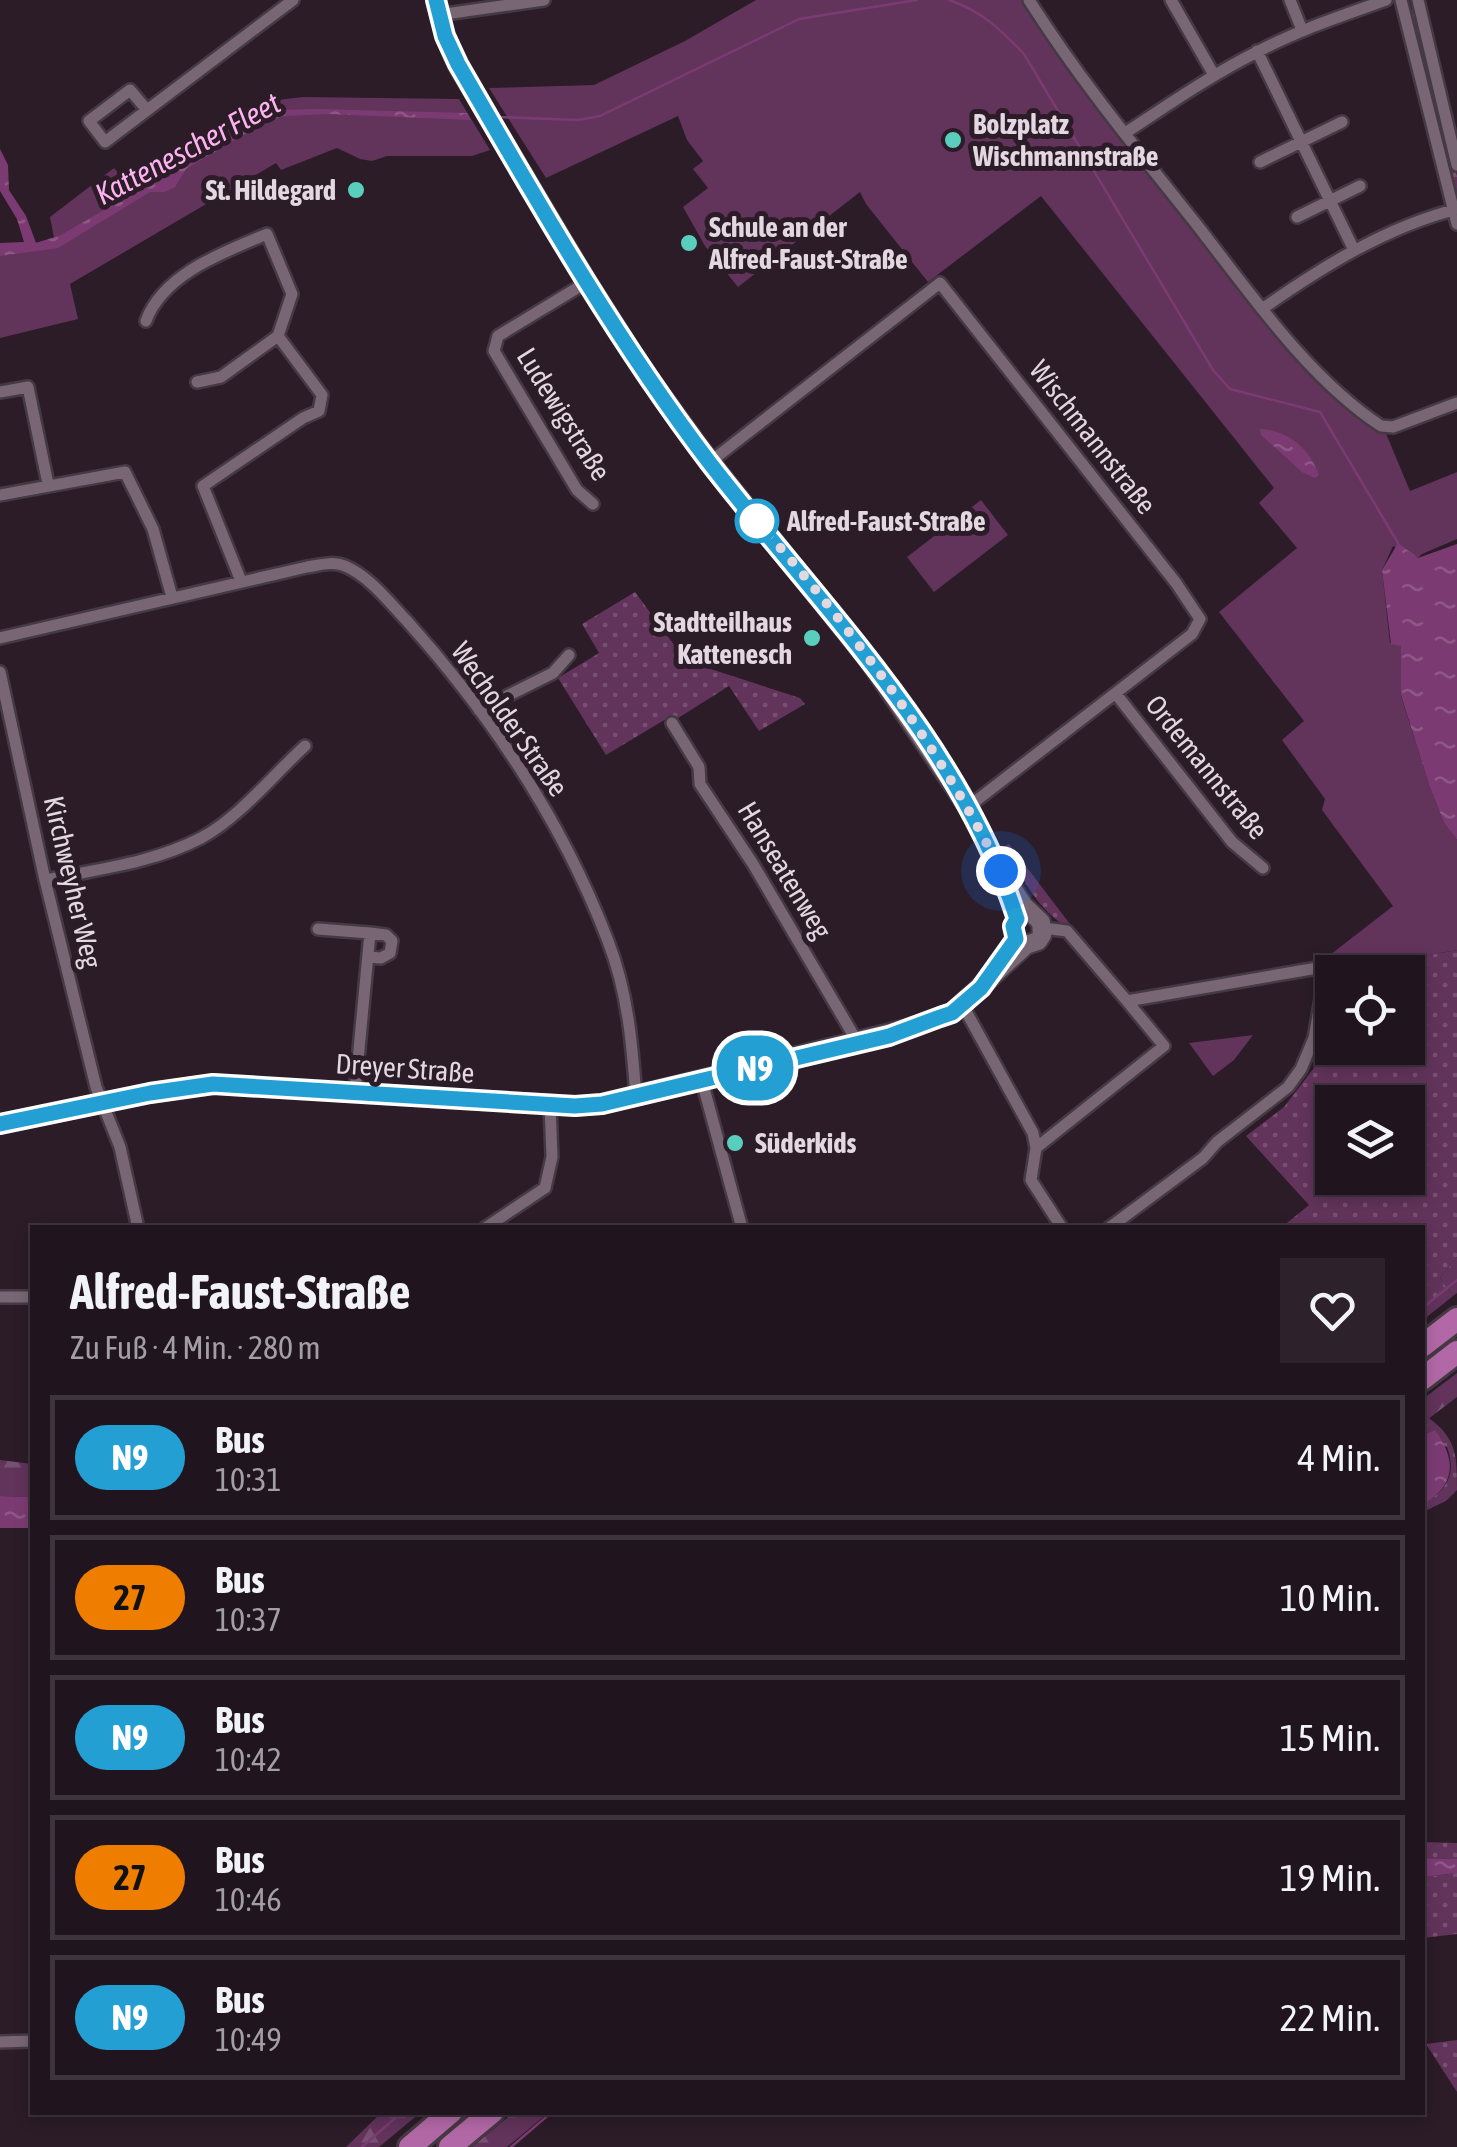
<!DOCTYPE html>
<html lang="de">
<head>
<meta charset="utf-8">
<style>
	body { margin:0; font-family:"Asap Condensed",sans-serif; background:#2d222b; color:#f1f3f6; height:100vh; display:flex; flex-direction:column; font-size:38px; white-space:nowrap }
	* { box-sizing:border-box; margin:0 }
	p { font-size:32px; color:#a29fa4 }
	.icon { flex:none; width:55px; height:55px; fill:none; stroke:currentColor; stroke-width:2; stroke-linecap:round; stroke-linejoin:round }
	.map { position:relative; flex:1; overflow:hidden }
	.drawer { position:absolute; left:30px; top:1225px; width:1395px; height:890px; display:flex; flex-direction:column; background:#20151e; border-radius:0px; box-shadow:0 5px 15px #0003,0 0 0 2px #3d343c }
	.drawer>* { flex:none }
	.badge { padding:0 20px; border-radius:32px; font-size:35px; line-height:65px }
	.tools { position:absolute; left:1315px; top:955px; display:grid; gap:20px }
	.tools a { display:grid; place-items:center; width:110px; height:110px; border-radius:0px; background:#20151e; box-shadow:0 5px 15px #0003,0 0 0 2px #3d343c; font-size:50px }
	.you { position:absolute; width:50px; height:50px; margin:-25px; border:8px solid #fff; border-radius:50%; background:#1a73e8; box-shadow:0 0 0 15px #1a73e833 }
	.map>.badge { position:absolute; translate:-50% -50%; box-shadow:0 0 0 5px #fff }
	.round { display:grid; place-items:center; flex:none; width:105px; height:105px; border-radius:0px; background:#2d222b }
	.head { display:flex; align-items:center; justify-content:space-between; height:170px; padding:0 40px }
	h1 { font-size:48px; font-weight:700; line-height:75px }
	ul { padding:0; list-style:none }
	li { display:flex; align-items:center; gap:30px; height:125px; margin:0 20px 15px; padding:0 20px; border:5px solid #3d343c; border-radius:0px }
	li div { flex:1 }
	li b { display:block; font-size:38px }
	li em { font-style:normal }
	li .badge { min-width:110px; font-weight:700; text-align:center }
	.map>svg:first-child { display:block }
	.grass { fill:url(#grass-dots); fill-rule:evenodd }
	.forest { fill:url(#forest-firs) }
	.park { fill:#62335b }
	.water { fill:url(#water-ripples) }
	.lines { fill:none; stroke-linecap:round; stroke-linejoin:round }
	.stream { stroke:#7b3b72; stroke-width:2.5 }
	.street-casing { stroke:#453943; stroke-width:16 }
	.secondary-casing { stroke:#453943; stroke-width:22 }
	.highway-casing { stroke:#453943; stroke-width:28 }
	.street { stroke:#786675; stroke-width:11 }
	.secondary { stroke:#786675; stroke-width:18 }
	.highway { stroke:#b268a6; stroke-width:22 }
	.line-casing { stroke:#fff; stroke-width:22 }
	.line { stroke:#249fd3; stroke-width:15 }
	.walk { stroke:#e3d8e0; stroke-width:10; stroke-dasharray:0 18 }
	.poi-dot { fill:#5acebd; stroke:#2b1c28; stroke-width:4 }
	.stop-dot { fill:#fff; stroke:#249fd3; stroke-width:5 }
	.labels { text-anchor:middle; stroke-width:10; stroke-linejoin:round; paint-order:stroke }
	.poi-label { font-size:28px; font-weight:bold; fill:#e3d8e0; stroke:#2b1c28; text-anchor:start }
	.street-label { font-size:28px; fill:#e3d8e0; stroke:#2b1c28 }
	.stop-label { font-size:28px; font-weight:bold; fill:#e3d8e0; stroke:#2b1c28; text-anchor:start }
	.water-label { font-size:30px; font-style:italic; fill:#feb3f1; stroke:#2b1c28 }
</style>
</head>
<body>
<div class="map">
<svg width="1457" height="2147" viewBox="0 0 1457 2147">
	<defs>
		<pattern id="grass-dots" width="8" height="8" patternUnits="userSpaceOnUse" patternTransform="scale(2.5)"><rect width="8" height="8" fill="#62335b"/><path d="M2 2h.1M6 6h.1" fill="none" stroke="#785072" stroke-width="1.8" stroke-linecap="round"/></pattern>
		<pattern id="forest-firs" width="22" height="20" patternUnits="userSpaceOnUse" patternTransform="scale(2.5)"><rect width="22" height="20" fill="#62335b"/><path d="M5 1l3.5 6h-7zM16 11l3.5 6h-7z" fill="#785072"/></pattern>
		<pattern id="water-ripples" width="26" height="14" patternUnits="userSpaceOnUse" patternTransform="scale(2.5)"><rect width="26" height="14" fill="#7b3b72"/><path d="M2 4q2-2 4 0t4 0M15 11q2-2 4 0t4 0" fill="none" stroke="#8e5786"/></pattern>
	</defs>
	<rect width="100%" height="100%" fill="#2b1c28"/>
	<!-- grass -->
	<path class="grass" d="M 1417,8 L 1457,176 L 1457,196 L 1452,197 L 1407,11 Z
		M 635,592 L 686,661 L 800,698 L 805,704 L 759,731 L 729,686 L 675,720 L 666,719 L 606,755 L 558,678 L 599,653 L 582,624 Z
		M 1009,844 L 1076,932 C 1040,914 1025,884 1006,846 Z
		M 1457,950 L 1457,1257 L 1440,1278 L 1453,1296 L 1423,1320 L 1422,1228 L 1282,1227 L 1309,1205 L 1246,1136 L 1284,1107 L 1320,1060 L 1332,1007 L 1332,1048 L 1408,1048 L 1408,972 L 1332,972 L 1332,1005 L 1329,973 ZM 1332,1102 L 1408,1102 L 1408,1178 L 1332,1178 Z
		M 1429,1418 C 1457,1439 1457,1456 1457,1490 L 1446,1501 L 1423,1512 L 1423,1505 C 1447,1489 1457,1475 1447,1447 L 1423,1436 L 1423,1423 Z
		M 1422,1842 L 1457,1843 L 1457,1859 L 1423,1858 Z
		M 1457,1873 L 1457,1934 L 1423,1938 L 1422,1877 Z
		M 1457,2040 L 1457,2092 L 1426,2044 Z"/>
	<!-- forest -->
	<path class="forest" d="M 1457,1257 L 1457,1293 L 1453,1296 L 1440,1278 Z
		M 1457,1373 L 1457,1397 L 1423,1423 L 1423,1399 Z
		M 0,1460 L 32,1464 L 32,1497 L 0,1496 Z
		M 381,2113 L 420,2113 L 379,2147 L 346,2147 Z
		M 513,2113 L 548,2113 L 507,2147 L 472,2147 Z"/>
	<!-- park -->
	<path class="park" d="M 756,0 L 1026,0 L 1310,371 L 1367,423 L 1385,431 L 1410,491 L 1457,472 L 1457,539 L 1422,554 L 1418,558 L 1393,546 L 1382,570 L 1390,643 L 1401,645 L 1401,696 L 1429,785 L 1444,823 L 1457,840 L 1457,950 L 1329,973 L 1326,958 L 1393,906 L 1322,810 L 1325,799 L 1282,740 L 1304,721 L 1219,612 L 1297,548 L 1259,503 L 1274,488 L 1041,196 L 928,282 L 866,204 L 860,192 L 738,287 L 705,246 L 683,207 L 708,188 L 693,169 L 703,161 L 687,140 L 678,116 L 546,178 L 489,88 L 594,85 L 685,41 Z
		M 303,97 L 459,99 L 490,150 L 472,156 L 387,156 L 372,161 L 360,159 L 337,148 L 281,170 L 276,163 L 70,284 L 78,319 L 0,338 L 0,243 L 35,243 L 54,238 L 50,217 L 114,168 L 127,183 L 269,101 Z
		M 981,500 L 1008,535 L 934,592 L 907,557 Z
		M 1253,1035 L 1234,1060 L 1213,1076 L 1189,1043 Z"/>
	<!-- water -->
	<path class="water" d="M 316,109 L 467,113 L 471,120 L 328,114 L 284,116 L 265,122 L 186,169 L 175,187 L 165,192 L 150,192 L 58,248 L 0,256 L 0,243 L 24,242 L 17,219 L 0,191 L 0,149 L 8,165 L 9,190 L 26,216 L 36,243 L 61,235 L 262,118 L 284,110 Z
		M 1260,429 C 1288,430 1310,449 1319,475 L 1315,478 L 1302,472 L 1261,435 Z
		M 1398,543 L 1418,558 L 1457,544 L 1457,840 L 1444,823 L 1429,785 L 1401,695 L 1401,646 L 1391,644 L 1382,570 Z
		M 1435,1430 C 1457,1461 1456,1484 1423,1505 L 1423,1436 Z
		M 0,1496 L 32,1497 L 32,1528 L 0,1528 Z
		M 1423,1858 L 1457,1859 L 1457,1873 L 1423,1877 Z"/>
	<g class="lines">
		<!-- stream -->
		<path class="stream" d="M 949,0 C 982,11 1001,30 1024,54 L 1213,370 L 1230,389 L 1320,412 L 1398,543
			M 498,117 L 578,120 L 600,116 L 799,19 L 917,0
			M 1425,1306 L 1457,1280
			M 362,2147 L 402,2112
			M 511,2147 L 552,2112"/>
		<defs>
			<path id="street" d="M 1029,0 C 1079,79 1139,152 1197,225 C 1250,293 1309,379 1381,426 L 1393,427 L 1457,403
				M 1171,0 L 1214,75
				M 1290,0 L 1302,30
				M 1401,0 L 1457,224
				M 1418,0 L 1457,165
				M 438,15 L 544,0
				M 1257,51 L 1354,250
				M 147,110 L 130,90 L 89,121 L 105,142 L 293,0
				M 1125,133 C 1168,105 1211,75 1257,52 C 1298,30 1342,16 1386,0
				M 1260,162 L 1342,122
				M 1297,217 L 1360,186
				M 587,282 L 498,336 L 494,351 L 577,490 L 593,504
				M 1262,309 C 1322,267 1386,227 1457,209
				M 146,321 C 163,274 224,252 267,234 L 292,294 L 278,336 L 221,377 L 197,382
				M 0,392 L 28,387 L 48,484
				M 710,462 L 940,283 L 1176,583 L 1200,619 L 1192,634 L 968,807
				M 0,495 L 125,472 L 153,529 L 172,597
				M 241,581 L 203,486 L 303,418 L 319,411 L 322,395 L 278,336
				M 0,638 L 307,567 C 320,565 333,561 345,566 C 369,576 389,602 407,621 C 491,715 563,823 608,941 C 628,993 632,1043 636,1097
				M 0,672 L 45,880 L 96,1087 L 120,1147 L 138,1228
				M 1116,694 L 1232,842 L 1263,868
				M 479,710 L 553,673 L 569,655
				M 672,723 L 699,767 L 700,784 L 753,864 L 858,1043
				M 45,880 C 98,869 153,863 201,838 C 240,817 272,776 305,746
				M 1043,928 L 1067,931 L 1127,1001 L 1323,967 L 1322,993 L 1314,1038 L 1301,1069 L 1288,1087 L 1217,1142 L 1203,1158 L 1109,1228
				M 318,929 L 370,933 L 355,1092
				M 368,957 L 381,958 L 390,953 L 392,941 L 386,935 L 370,933
				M 962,1004 L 1033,1133 L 1036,1148 L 1031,1180 L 1062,1228
				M 702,1081 L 742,1228
				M 1036,1148 L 1164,1046 L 1127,1001
				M 485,1228 L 545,1188 L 552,1157 L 550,1105
				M 0,1297 L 28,1297
				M 0,2042 L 32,2041"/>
			<path id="secondary" d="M 1004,957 L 1015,939 L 1013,926 L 1017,919 L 1009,895
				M 0,1124 L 150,1093 L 215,1084 L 575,1106 L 602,1104 L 914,1027 L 952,1013 L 1026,945 L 1038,941 L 1042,935 L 1041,922 L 1023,905 L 1001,871 L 968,807 L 868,659 L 710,462 L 645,373 L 587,282 L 457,64 L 445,36 L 436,0"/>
			<path id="highway" d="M 1422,1346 L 1457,1319
				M 1422,1379 L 1457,1352
				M 410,2147 L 451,2112
				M 450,2147 L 492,2112"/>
		</defs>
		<!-- street casing -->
		<use href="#street" class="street-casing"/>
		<!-- secondary casing -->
		<use href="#secondary" class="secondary-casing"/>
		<!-- highway casing -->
		<use href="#highway" class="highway-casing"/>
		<!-- street -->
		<use href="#street" class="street"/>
		<!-- secondary -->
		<use href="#secondary" class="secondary"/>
		<!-- highway -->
		<use href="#highway" class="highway"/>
	</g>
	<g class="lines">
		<defs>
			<path id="line" d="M 0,1124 L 150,1093 L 213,1084 L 575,1106 L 602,1104 L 889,1036 L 940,1017 L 952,1013 L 981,988 L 1016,939 L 1013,926 L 1017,919 C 960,742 820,606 709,462 C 614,337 536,199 458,64 L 445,36 L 436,0"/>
		</defs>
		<!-- line casing -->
		<use href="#line" class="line-casing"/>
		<!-- line -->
		<use href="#line" class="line"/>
		<!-- walk -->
		<path class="walk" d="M 757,521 C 851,627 938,745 1001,871"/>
	</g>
	<!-- markers -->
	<g class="poi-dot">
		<circle cx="953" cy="140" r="10"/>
		<circle cx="356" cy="190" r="10"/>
		<circle cx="689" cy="243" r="10"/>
		<circle cx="812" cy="638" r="10"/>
		<circle cx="735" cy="1143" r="10"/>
	</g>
	<circle class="stop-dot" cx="757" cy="521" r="20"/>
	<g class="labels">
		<!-- poi labels -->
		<g class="poi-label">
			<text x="973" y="134">Bolzplatz<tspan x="973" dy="32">Wischmannstraße</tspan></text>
			<text x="336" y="200" text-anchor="end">St. Hildegard</text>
			<text x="709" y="237">Schule an der<tspan x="709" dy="32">Alfred-Faust-Straße</tspan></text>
			<text x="792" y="632" text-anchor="end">Stadtteilhaus<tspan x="792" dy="32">Kattenesch</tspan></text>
			<text x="755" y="1153">Süderkids</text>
		</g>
		<!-- street labels -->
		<g class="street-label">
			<text transform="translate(564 414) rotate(58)" y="10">Ludewigstraße</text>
			<text transform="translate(1093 437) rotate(52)" y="10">Wischmannstraße</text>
			<text transform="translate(510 719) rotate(55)" y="10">Wecholder Straße</text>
			<text transform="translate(1207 767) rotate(51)" y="10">Ordemannstraße</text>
			<text transform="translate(785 870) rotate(59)" y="10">Hanseatenweg</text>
			<text transform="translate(73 882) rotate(77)" y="10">Kirchweyher Weg</text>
			<text transform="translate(405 1068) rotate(4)" y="10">Dreyer Straße</text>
		</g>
		<!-- stop labels -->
		<g class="stop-label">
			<text x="787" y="531">Alfred-Faust-Straße</text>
		</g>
		<!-- water labels -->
		<g class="water-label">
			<text transform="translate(188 149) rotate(-28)" y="10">Kattenescher Fleet</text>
		</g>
	</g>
</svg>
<div class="tools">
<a><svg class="icon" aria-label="locate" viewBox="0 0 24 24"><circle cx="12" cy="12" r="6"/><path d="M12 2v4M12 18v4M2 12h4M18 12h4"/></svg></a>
<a><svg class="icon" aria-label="layers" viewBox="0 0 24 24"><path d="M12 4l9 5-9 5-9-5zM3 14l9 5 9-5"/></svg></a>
</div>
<div class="you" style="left:1001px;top:871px"></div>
<b class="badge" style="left:755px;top:1068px;background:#249fd3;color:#fff">N9</b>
<section class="drawer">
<div class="head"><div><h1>Alfred-Faust-Straße</h1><p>Zu Fuß · 4 Min. · 280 m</p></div><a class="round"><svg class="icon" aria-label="heart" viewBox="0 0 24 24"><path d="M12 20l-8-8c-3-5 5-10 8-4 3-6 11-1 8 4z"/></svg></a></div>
<ul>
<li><span class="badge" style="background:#249fd3;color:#fff">N9</span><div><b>Bus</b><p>10:31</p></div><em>4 Min.</em></li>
<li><span class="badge" style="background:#ef7d00;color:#111">27</span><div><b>Bus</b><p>10:37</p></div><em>10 Min.</em></li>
<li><span class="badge" style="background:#249fd3;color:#fff">N9</span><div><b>Bus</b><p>10:42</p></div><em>15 Min.</em></li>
<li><span class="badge" style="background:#ef7d00;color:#111">27</span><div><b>Bus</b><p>10:46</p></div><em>19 Min.</em></li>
<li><span class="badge" style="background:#249fd3;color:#fff">N9</span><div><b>Bus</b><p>10:49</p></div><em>22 Min.</em></li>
</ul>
</section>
</div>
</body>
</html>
